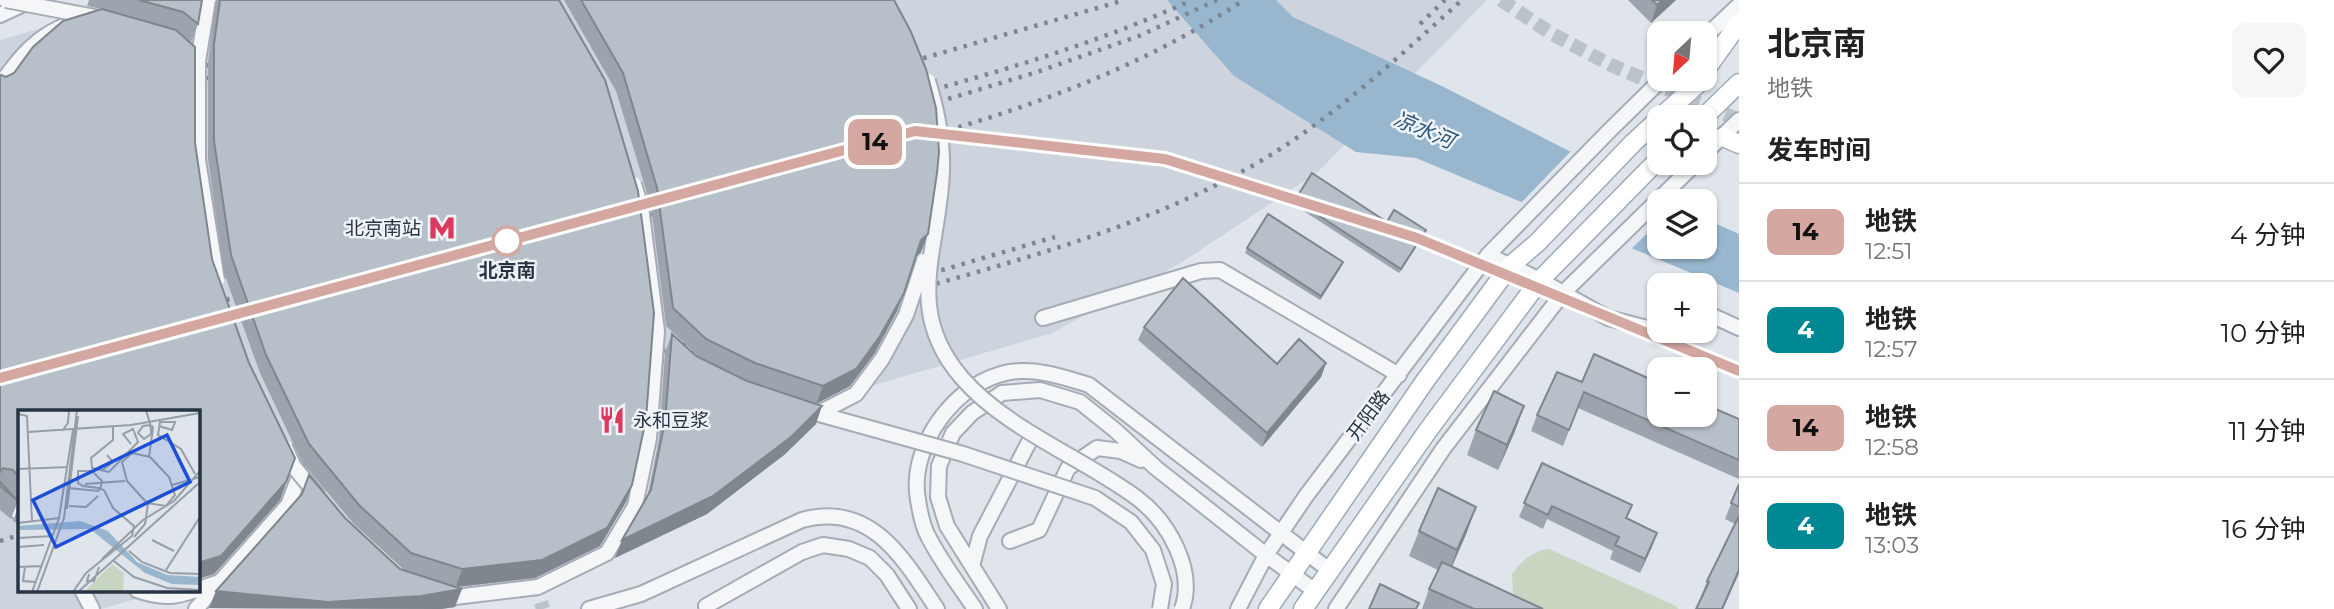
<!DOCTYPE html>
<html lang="zh">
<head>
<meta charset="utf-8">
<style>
	body { margin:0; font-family:Montserrat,"Noto Sans SC",sans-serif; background:#f6f6f6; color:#222; height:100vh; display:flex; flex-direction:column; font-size:26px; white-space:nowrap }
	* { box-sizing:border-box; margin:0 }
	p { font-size:23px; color:#767676 }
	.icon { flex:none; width:38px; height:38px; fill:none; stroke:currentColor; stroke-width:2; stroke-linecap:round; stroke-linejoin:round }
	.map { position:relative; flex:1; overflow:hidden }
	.sheet { display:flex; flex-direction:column; background:#fff; width:595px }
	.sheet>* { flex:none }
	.badge { padding:0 14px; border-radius:10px; font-size:24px; line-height:46px }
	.needle { width:46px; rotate:206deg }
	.fabs { position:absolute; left:1647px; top:21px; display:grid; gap:14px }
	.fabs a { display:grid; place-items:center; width:70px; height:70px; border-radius:14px; background:#fff; box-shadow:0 2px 5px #0004; font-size:35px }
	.map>.badge { position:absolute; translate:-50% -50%; box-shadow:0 0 0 4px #fff }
	h2 { padding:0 28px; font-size:26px; line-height:63px }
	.round { display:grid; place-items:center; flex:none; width:74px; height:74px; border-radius:14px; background:#f6f6f6 }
	.headline { display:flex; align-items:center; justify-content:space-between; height:119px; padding:0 28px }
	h1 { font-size:33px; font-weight:700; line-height:52px }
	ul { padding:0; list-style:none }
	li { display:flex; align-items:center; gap:21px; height:98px; padding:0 28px; border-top:2px solid #e0e0e0 }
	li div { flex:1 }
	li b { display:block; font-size:26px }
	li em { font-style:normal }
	li .badge { min-width:77px; font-weight:700; text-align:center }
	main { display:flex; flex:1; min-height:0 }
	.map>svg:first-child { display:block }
	.built { fill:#ced4dd }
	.green { fill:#c8d5c1 }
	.water { fill:#98b7ce }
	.pier { fill:#e0e5eb }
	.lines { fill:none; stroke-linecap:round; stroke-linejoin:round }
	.minor-tunnel { stroke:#bbc2ca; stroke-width:14; stroke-dasharray:14 7; stroke-linecap:butt }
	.minor-casing { stroke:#a5acb6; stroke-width:18 }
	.major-casing { stroke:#9eaab8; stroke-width:21 }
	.minor { stroke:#f4f6f8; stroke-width:14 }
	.major { stroke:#fff; stroke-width:18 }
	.rail { stroke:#788696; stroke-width:4.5; stroke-dasharray:3.5 7; stroke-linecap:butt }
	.minor-bridge-casing { stroke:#a5acb6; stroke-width:18; stroke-linecap:butt }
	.minor-bridge { stroke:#f4f6f8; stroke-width:14 }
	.wall { fill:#9da4ad }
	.shaded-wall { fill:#80868d }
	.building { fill:#b7bfc9; stroke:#80868d; stroke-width:2 }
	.line-casing { stroke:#fff; stroke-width:16 }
	.line { stroke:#d4a7a1; stroke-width:10 }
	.stop-dot { fill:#fff; stroke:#d4a7a1; stroke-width:3.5 }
	.labels { text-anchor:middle; stroke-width:5; stroke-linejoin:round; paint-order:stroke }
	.poi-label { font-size:19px; fill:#273444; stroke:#f0f4f8; text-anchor:end }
	.stop-label { font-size:19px; font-weight:bold; fill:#273444; stroke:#f0f4f8 }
	.street-label { font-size:19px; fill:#273444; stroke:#f0f4f8 }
	.water-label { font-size:21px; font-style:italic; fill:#2d577c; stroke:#f0f4f8 }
	.inset-road { fill:none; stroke:#969ea8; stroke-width:2 }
	.view { fill:#1d4ed8; fill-opacity:0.15; stroke:#1d4ed8; stroke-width:3.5 }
	.inset-edge { fill:none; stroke:#273444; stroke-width:3.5 }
</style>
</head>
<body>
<main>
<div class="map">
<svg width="1739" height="609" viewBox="0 0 1739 609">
	<rect width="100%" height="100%" fill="#e0e5eb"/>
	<!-- built -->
	<path class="built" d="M 138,0 L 1487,0 L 1318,172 L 1181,263 L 1050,334 L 198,581 L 198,411 L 19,411 L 19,590 L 167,590 L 101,609 L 0,609 L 0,40 Z"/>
	<!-- green -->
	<path class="green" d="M 1549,549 L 1676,606 L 1678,609 L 1523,609 L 1513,592 L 1512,574 C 1522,561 1532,551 1549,549 Z"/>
	<!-- water -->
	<path class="water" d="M 1167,0 L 1276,0 L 1293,17 L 1444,87 L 1667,201 L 1659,201 L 1659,247 L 1704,247 L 1705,219 L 1739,234 L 1739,293 L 1416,158 L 1356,152 L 1234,76 Z"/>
	<!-- pier -->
	<path class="pier" d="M 1573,149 L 1669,199 L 1671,201 L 1659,201 L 1659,222 L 1630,250 L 1519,205 Z"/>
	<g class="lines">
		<!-- minor-tunnel -->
		<path class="minor-tunnel" d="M 1501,0 L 1552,34 L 1611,65 L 1739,120
			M 529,562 L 543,609"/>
		<defs>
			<path id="minor" d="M 0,15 L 30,1
				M 1704,38 L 1739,5
				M 0,85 C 19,58 38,34 70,24
				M 1704,154 L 1739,120
				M 1488,255 L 1540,280 L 1608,318 L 1655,330 L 1659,328
				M 1704,312 L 1739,328
				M 1043,318 L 1201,271 L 1220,270 L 1399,375
				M 0,495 L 19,513
				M 1010,541 L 1039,530 L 1068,468 L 1097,448 L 1121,451 L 1141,460
				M 972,566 L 980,536 L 1030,440
				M 82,590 L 92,609
				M 137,590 C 169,602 186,594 216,583
				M 196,609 L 288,505 L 300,474
				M 589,609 L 641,594 L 802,520 C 871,501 904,559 937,609
				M 707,609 L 706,606 L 802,552 L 823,545 L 849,549 L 870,558 L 887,575 L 909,609
				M 975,609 C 959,585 941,562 928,536 C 922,526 920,511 918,500 C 908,446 956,381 1010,372 C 1038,368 1063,377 1089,385 L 1329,570
				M 999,609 L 947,526 L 938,497 L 939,466 L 953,433 L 972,413 L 1002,393 L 1040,390 L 1080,402 L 1115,430 L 1156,468 L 1266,555 L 1315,591
				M 1238,609 L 1266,555 L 1306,496 L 1488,255 L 1609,131 L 1662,79
				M 1336,609 L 1443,449 L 1563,293 L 1696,163"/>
			<path id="major" d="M 1704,72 L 1739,23
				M 1661,117 L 1703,79
				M 1704,117 L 1739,83
				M 1723,137 L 1739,144
				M 1268,609 L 1425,381 L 1510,266 L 1537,243 L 1633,143 L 1659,119
				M 1303,609 L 1429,429 L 1540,280 L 1659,159"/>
		</defs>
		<!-- minor casing -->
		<use href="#minor" class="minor-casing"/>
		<!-- major casing -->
		<use href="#major" class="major-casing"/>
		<!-- minor -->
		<use href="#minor" class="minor"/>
		<!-- major -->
		<use href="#major" class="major"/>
		<!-- rail -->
		<path class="rail" d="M 1420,24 L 1445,0
			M 903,64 L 1125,0
			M 175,75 L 225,60
			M 175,87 L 225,73
			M 914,95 C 1009,69 1103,41 1192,0
			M 918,108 L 1037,72 L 1139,36 L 1217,0
			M 918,139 C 1035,106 1142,67 1244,0
			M 621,224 L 672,209
			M 891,285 L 1055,237
			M 886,298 C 1018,260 1159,225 1277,151 C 1344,108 1403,53 1462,0
			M 206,306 L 253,292
			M 632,360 L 686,344
			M 630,371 L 714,347
			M 273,473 L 324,459
			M 0,541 L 19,535"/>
		<defs>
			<path id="minor-bridge" d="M 6,0 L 100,18
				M 208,0 L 198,61 L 198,160 L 217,280
				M 928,81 C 937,110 943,139 942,170 C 940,248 902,309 962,378 C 1006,429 1083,458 1137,498 C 1168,521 1196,570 1182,609
				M 801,409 L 963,454 L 1095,498 L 1131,522 L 1153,550 L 1164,584 L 1160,609
				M 817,414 L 856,394 L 882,359 L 906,315 L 924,261
				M 285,447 L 294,467 L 319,497
				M 442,592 L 455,597 L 538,587 L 607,553 L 635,506 L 649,438 L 657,331 L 641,207 L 634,184"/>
		</defs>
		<!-- minor-bridge casing -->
		<use href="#minor-bridge" class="minor-bridge-casing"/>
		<!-- minor-bridge -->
		<use href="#minor-bridge" class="minor-bridge"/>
	</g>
	<!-- wall -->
	<path class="wall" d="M 89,0 L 202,0 L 198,24 L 191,42 L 177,30 L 145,21 L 195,143 L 212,259 L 280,500 L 214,574 L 19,411 L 19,501 L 5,487 L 18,501 L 11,519 L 0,510 L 0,76 L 6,77 L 14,73 L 101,9 L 87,6 Z
		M 216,0 L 559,0 L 632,485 L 626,502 L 600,546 L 535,578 L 457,587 L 455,607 L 441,609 L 209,608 L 216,591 L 345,518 L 400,569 L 404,570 L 353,523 L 302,462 L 260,373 L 224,273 L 208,159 L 208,62 Z
		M 564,0 L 894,0 L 921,252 L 916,257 L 897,311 L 874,354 L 850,386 L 816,404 L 749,381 L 699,357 L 666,326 L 651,206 L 616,91 Z
		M 1628,0 L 1676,0 L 1651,23 Z
		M 1295,200 L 1387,222 L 1426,230 L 1424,235 L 1399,273 L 1293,204 Z
		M 1247,248 L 1341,267 L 1320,300 L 1245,253 Z
		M 1144,327 L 1277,364 L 1326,363 L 1321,377 L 1262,447 L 1138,340 Z
		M 672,334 L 696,356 L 816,424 L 784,455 L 707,514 L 615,558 L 647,498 L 659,439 L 665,352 Z
		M 1582,382 L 1739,419 L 1739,479 L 1578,408 L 1563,446 L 1531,431 L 1537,415 Z
		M 1524,406 L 1515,431 L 1498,470 L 1467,455 L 1476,430 Z
		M 1542,463 L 1627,519 L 1657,533 L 1640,573 L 1610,559 L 1613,551 L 1547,519 L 1543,529 L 1519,517 Z
		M 1739,484 L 1739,573 L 1723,609 L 1696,609 L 1707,581 L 1735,524 L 1725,519 Z
		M 19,504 L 19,525 L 13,521 Z
		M 1419,531 L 1467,532 L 1452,567 L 1543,609 L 1422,609 L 1429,589 L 1438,570 L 1409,556 Z"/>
	<!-- shaded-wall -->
	<path class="shaded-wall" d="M 1663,0 L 1676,0 L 1651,23 L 1657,5 Z
		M 1426,230 L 1424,235 L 1399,273 L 1401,269 Z
		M 928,234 L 921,252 L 915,258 L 921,240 Z
		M 1343,262 L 1341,267 L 1320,300 L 1321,296 Z
		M 904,293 L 897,311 L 874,354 L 850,386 L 816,404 L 823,386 Z
		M 1326,363 L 1321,377 L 1262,447 L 1267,433 Z
		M 822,406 L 816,424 L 784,455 L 707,514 L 615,558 L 622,540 Z
		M 1524,406 L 1515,431 L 1498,470 L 1507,445 Z
		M 295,458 L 280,500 L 214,574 L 198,579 L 198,563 Z
		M 632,485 L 626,502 L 600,546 L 535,578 L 456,587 L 462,569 Z
		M 1476,507 L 1467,532 L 1448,575 L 1457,550 Z
		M 1657,533 L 1652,547 L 1640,573 L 1645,559 Z
		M 1739,570 L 1739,573 L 1723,609 L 1722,609 Z
		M 462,589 L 455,607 L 441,609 L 209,608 L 216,591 Z"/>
	<!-- building -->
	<path class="building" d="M 139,0 L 202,0 L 198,24 L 183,12 Z
		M 220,0 L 559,0 L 605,80 L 638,191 L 654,313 L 646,419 L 632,485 L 607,528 L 542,560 L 462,569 L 411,553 L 359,505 L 309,444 L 266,355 L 231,255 L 214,141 L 214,44 Z
		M 581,0 L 894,0 L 911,32 L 926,69 L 936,108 L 939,152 L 937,173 L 928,234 L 921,240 L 904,293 L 880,336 L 856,369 L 823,386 L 755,363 L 706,339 L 673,308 L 657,188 L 623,73 Z
		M 1652,0 L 1663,0 L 1657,5 Z
		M 102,9 L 176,30 L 195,47 L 195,143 L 212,259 L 249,363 L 295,458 L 286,482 L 221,556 L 198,563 L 198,411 L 19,411 L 19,477 L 13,470 L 3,468 L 0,472 L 0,76 L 1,75 L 6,77 L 14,73 L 33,47 L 63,21 Z
		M 1312,173 L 1387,222 L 1394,210 L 1426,230 L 1401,269 L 1295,200 Z
		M 1268,214 L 1343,262 L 1321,296 L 1247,248 Z
		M 1183,278 L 1277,364 L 1299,339 L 1326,363 L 1267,433 L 1144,327 Z
		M 672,334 L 696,356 L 747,381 L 822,406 L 791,437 L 713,496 L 622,540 L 651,490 L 665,421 Z
		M 1594,354 L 1659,383 L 1659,415 L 1704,415 L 1704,404 L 1739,419 L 1739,460 L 1584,392 L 1569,430 L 1537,415 L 1557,372 L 1582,382 Z
		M 1494,391 L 1524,406 L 1507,445 L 1476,430 Z
		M 1542,463 L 1632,505 L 1626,518 L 1657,533 L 1645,559 L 1615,545 L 1619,537 L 1552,506 L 1548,515 L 1524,503 Z
		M 309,475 L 345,518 L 400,569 L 462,589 L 421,596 L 328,602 L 216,591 L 302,494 Z
		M 0,482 L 18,501 L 0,486 Z
		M 1739,484 L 1739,507 L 1731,503 Z
		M 1438,488 L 1476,507 L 1457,550 L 1419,531 Z
		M 1739,516 L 1739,570 L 1722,609 L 1696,609 L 1709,582 L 1707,581 Z
		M 1442,562 L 1543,609 L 1474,609 L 1429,589 Z
		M 1380,584 L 1419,603 L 1416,609 L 1369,609 Z"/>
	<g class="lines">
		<defs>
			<path id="line" d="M 0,378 L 915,131 L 1165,159 L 1417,238 L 1739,371"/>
		</defs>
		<!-- line casing -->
		<use href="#line" class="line-casing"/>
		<!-- line -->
		<use href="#line" class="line"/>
	</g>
	<!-- icons -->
	<defs>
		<symbol id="metro-bare" viewBox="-9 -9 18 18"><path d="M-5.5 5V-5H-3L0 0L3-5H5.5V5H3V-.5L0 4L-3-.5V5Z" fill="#dc395f" stroke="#f0f4f8" stroke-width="2.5" paint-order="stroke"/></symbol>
		<symbol id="restaurant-bare" viewBox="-9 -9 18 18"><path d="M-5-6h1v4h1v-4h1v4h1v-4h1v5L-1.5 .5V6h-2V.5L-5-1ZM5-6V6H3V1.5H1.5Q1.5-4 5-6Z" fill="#dc395f" stroke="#f0f4f8" stroke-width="2.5" paint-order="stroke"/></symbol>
	</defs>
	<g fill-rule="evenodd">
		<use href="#metro-bare" x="423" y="209" width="38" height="38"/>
		<use href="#restaurant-bare" x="593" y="401" width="38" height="38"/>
	</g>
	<!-- markers -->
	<circle class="stop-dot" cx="507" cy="241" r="14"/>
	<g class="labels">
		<!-- poi labels -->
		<g class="poi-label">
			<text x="421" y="235">北京南站</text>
			<text x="633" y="427" text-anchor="start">永和豆浆</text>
		</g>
		<!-- stop labels -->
		<g class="stop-label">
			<text x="507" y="277">北京南</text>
		</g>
		<!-- street labels -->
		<g class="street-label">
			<text transform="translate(1368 415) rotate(-53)" y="7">开阳路</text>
		</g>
		<!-- water labels -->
		<g class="water-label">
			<text transform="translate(1424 130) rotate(23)" y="7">凉水河</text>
		</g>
	</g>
	<!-- overview -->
	<g transform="translate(18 410)">
		<rect width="182" height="182" fill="#e0e5eb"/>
		<path d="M 94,154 L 106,163 L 105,182 L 66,182 Z" fill="#c8d5c1"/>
		<path d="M 62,111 L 90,121 L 119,152 L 149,165 L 182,167 L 182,175 L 154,174 L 127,163 L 72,119 L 0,120 L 0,116 Z" fill="#98b7ce"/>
		<path class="inset-road" d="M 128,0 L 132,14 L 132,15 L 133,20 L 133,24 L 126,29 L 120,23 L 125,16 L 132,15 L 134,16 L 135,18 L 131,47M 0,4 L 9,6 L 14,112M 95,16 L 95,30 L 73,48 L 74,58 L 91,62 L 120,32 L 115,19 L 105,24 L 113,34M 141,16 L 154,20 L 157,12 L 142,12 L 140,25 L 163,39 L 177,64M 44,21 L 50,13 L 51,0M 10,22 L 113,15 L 182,3M 114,43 L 132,47 L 151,67 L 157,85 L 148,96 L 129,93 L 109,71 L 104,52 ZM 0,59 L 50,57M 83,61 L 95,52 L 89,45M 67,74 L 107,71M 154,75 L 182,67M 50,78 L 80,81 L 82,79 L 83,76 L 84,71 L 74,61 L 60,61 L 60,73 L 65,76 L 80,78 L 86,80 L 95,98 L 116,116 L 114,126 L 68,163M 51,96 L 68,97 L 80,86M 49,99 L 60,6M 0,113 L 42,108M 116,127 L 127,114 L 130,94M 0,128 L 34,126M 134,130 L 156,141M 0,137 L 26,135M 111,141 L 124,152 L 152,163 L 182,164M 84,149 L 125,110 L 156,91 L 182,61M 96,151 L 116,167 L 149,178 L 182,180M 0,157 L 23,156M 7,157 L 5,171 L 17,172M 148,160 L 182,107M 71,164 L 69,171 L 76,171 L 81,157M 14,182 L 41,108 L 55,20M 19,182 L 46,108 L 59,0M 55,182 L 68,163M 60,182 L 182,72"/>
		<path class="view" d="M 149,25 L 172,72 L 38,137 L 15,90 Z"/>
		<rect width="182" height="182" class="inset-edge"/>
	</g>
</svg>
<div class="fabs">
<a><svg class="needle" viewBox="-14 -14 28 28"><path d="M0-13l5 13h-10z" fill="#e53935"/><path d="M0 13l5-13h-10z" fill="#767676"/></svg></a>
<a><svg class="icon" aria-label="locate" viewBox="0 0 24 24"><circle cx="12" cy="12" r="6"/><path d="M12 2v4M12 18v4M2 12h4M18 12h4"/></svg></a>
<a><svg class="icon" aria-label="layers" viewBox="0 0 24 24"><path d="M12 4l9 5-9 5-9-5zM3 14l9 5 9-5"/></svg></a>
<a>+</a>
<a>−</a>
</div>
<b class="badge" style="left:875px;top:142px;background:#d4a7a1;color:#111">14</b>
</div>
<section class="sheet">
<div class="headline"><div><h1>北京南</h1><p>地铁</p></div><a class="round"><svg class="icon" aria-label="heart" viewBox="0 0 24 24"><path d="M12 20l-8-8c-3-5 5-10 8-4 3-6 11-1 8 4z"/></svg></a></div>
<h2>发车时间</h2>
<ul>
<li><span class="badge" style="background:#d4a7a1;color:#111">14</span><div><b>地铁</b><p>12:51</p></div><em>4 分钟</em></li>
<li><span class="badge" style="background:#008994;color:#fff">4</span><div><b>地铁</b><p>12:57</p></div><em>10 分钟</em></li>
<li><span class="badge" style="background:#d4a7a1;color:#111">14</span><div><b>地铁</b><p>12:58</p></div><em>11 分钟</em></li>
<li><span class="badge" style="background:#008994;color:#fff">4</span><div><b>地铁</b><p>13:03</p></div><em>16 分钟</em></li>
</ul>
</section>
</main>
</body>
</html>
